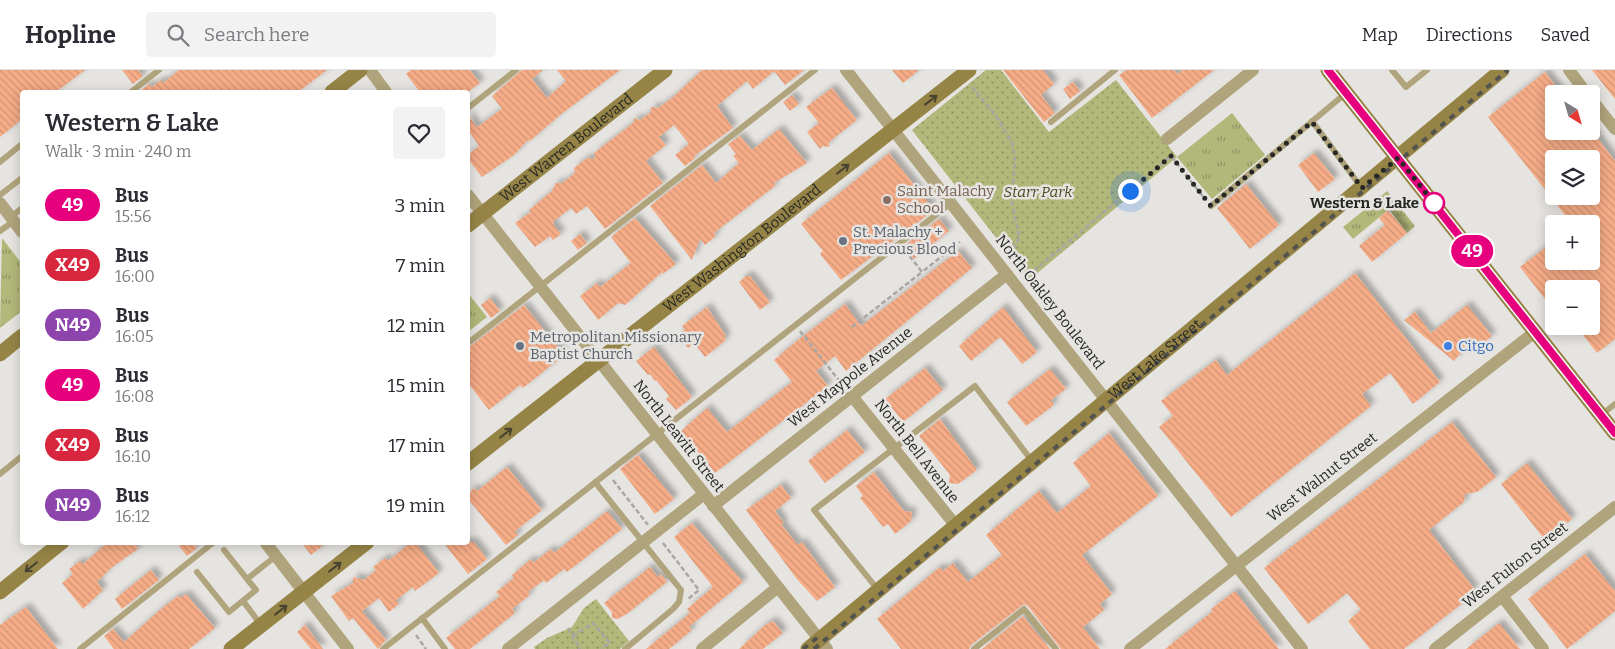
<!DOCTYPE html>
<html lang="en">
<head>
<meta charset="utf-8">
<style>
	body { margin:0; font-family:Bitter,serif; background:#f2f2f3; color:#2b2b33; height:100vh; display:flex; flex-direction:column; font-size:19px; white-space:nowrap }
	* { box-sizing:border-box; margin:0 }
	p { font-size:16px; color:#7c7c81 }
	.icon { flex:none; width:28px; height:28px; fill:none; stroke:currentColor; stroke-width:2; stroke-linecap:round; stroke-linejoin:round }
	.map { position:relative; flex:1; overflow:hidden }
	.panel { position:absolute; left:20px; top:20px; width:450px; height:455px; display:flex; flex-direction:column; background:#fff; border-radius:5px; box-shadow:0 2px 12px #0003 }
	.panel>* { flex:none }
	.badge { padding:0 10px; border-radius:16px; font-size:18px; line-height:32px }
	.needle { width:32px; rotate:143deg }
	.buttons { position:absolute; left:1545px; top:15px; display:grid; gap:10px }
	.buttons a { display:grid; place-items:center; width:55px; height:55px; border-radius:5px; background:#fff; box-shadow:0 2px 12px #0003; font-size:25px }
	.you { position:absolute; width:25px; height:25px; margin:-12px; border:4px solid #fff; border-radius:50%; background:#1a73e8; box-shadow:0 0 0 8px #1a73e833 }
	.map>.badge { position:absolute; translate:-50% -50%; box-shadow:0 0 0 2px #fff }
	.round { display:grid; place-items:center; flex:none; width:52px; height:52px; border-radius:5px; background:#f2f2f3 }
	.overview { display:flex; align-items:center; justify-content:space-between; height:85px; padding:0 25px }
	h1 { font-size:24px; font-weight:600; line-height:38px }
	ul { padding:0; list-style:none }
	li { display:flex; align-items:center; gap:15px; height:60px; padding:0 25px }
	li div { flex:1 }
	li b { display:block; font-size:19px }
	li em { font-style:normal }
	li .badge { min-width:55px; font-weight:700; text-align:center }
	header { display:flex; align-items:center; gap:30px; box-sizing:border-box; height:70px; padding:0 25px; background:#fff; border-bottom:1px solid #e1e1e2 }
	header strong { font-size:24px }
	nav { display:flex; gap:28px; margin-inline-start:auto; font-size:18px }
	.search { width:350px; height:45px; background:#f2f2f3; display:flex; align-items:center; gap:12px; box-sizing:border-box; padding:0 18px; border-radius:5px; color:#7c7c81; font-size:19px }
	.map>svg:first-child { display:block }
	.grass { fill:url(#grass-tufts) }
	.park { fill:url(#park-dots) }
	.building { fill:url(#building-back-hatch); fill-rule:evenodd; filter:url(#shadow) }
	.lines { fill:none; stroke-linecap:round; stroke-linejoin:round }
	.path { stroke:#a9a7a4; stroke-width:2.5; stroke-dasharray:5 2.5; stroke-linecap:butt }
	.lane { stroke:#b0a47c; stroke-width:6 }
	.street { stroke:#b0a47c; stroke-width:12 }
	.secondary { stroke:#968446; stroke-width:15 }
	.rail { stroke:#52524f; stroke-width:4; stroke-dasharray:6 6; stroke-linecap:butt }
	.oneway { stroke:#48432f }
	.line-casing { stroke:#fff; stroke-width:11 }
	.line { stroke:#e6007e; stroke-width:8 }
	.walk { stroke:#272725; stroke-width:5; stroke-dasharray:0 9 }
	.education-dot { fill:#8d6e63; stroke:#e6e4e0; stroke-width:2 }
	.stop-dot { fill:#fff; stroke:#e6007e; stroke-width:2.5 }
	.worship-dot { fill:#6b7280; stroke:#e6e4e0; stroke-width:2 }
	.shop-dot { fill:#3f7fe0; stroke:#e6e4e0; stroke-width:2 }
	.labels { text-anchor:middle; stroke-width:5; stroke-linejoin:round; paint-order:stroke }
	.street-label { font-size:15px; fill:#272725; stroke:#e6e4e0 }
	.education-label { font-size:15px; fill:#785e54; stroke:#e6e4e0; text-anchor:start }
	.park-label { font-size:15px; font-style:italic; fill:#484b22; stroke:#e6e4e0 }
	.stop-label { font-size:15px; font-weight:bold; fill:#272725; stroke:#e6e4e0; text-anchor:end }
	.worship-label { font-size:15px; fill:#5b616d; stroke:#e6e4e0; text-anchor:start }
	.shop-label { font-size:15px; fill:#366cbe; stroke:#e6e4e0; text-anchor:start }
</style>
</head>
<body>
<header>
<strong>Hopline</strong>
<div class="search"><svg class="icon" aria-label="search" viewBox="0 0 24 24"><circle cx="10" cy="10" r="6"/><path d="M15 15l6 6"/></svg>Search here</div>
<nav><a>Map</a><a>Directions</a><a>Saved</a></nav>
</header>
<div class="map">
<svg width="1615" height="579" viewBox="0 0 1615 579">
	<defs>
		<pattern id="grass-tufts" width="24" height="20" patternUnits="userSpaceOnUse" patternTransform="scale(1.25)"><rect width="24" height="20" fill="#b2b77a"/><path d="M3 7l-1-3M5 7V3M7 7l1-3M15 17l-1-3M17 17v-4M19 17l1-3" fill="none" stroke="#919564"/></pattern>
		<pattern id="park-dots" width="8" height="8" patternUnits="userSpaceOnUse" patternTransform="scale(1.25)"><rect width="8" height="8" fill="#b2b77a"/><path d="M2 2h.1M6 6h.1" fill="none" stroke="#919564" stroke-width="1.8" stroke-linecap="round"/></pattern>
		<pattern id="building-back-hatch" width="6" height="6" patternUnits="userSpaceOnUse" patternTransform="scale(1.25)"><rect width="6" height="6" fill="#f5ac87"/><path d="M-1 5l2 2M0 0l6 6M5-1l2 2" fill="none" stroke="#d29474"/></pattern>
		<filter id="shadow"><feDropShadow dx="4.5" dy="-4.5" stdDeviation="2.5" flood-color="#0004"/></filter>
	</defs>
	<rect width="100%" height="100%" fill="#e6e4e0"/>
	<!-- grass -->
	<path class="grass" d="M 1232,43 L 1265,85 L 1212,129 L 1177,87 Z
		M 1387,121 L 1415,156 L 1407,163 L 1380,127 Z
		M 1378,129 L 1388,140 L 1353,169 L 1343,157 Z
		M 2,168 L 22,194 L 22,241 L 0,258 Z
		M 468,223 L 487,247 L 468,262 Z"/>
	<!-- park -->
	<path class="park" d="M 986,0 L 1001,0 L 1049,62 L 1116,10 L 1177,87 L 1029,210 L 912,60 Z
		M 596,529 L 629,571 L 620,579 L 535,579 L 534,577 L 547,568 L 572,557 L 584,538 Z"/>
	<!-- building -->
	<path class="building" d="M 0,0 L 85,0 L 56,22 L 22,22 L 22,49 L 0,67 Z
		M 122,0 L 138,0 L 143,6 L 133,14 Z
		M 179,0 L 327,0 L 298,22 L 139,22 L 149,14 L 152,17 L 161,10 L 163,13 Z
		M 411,0 L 470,0 L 480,13 L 468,22 L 420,22 L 406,4 Z
		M 522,0 L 543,0 L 532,9 L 547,28 L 566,11 L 557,0 L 620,0 L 560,45 L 530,71 L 528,70 L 514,85 L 482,107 L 468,89 L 468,85 L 479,76 L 468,60 L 468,45 L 477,57 L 502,39 L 492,26 Z
		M 702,0 L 804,0 L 785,15 L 774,1 L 753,19 L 747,11 L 717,36 L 733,58 L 694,86 L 695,88 L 685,96 L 675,85 L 689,74 L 674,55 L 659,67 L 666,75 L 646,91 L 663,113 L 605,159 L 587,136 L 576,144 L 571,138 L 554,151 L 553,154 L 561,164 L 553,170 L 550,166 L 535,177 L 515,153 L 531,142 L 529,140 L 552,121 L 556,113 L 562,113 L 575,103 L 574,98 L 587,88 L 595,89 L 594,83 L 624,60 L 634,52 L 634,48 L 640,50 L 651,42 L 651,37 L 658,38 L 672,28 Z
		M 892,0 L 919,0 L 903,13 Z
		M 1003,0 L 1043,0 L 1054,14 L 1041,25 L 1055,43 L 1044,52 Z
		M 1127,0 L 1174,0 L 1177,4 L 1183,0 L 1214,0 L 1152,48 L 1119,5 Z
		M 1592,0 L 1615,0 L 1615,29 Z
		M 1545,2 L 1562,24 L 1554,24 L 1554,61 L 1592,61 L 1615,91 L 1615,269 L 1597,283 L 1576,256 L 1591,256 L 1591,219 L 1570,219 L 1566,213 L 1558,219 L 1554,219 L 1554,222 L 1545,229 L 1520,197 L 1554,171 L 1554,191 L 1591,191 L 1591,154 L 1572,154 L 1488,47 ZM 1554,89 L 1591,89 L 1591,126 L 1554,126 Z
		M 1073,12 L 1080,21 L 1070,29 L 1063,19 Z
		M 832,18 L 857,50 L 829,72 L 829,77 L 823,76 L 820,79 L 807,62 L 819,53 L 806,37 Z
		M 792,25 L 799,34 L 790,41 L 783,32 Z
		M 779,59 L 807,93 L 774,113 L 775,116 L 714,163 L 716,166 L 705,175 L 700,169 L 692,190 L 650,136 L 702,95 L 716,113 L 739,93 L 733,86 L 736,84 L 728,74 L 740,66 L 752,80 Z
		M 889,83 L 934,140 L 841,210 L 820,184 L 823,181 L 801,154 Z
		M 1314,83 L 1335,109 L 1318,122 L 1298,95 Z
		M 1246,114 L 1279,155 L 1250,179 L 1217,138 Z
		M 1388,140 L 1407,163 L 1372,192 L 1359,176 L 1385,155 L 1379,148 Z
		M 635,148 L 676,194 L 663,204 L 662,202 L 625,235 L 618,233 L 598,250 L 580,226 L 597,213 L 600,217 L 631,193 L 611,167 Z
		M 939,149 L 949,161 L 914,189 L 904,176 Z
		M 580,164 L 587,173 L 578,180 L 571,171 Z
		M 958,181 L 972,198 L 846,301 L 835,286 L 816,301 L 828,316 L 715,403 L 681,361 L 707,338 L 727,362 L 792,312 L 774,290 L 798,270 L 845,234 L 861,256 Z
		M 1355,203 L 1440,312 L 1413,334 L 1390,303 L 1362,324 L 1371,336 L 1231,447 L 1159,357 L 1173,346 L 1161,331 L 1216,290 L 1227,305 Z
		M 746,206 L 750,206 L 770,232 L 760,240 L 739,212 Z
		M 490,228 L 500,241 L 491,248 L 481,235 Z
		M 524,235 L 564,285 L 523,318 L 520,315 L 489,340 L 468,313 L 468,278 Z
		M 1467,235 L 1492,266 L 1470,284 L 1465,278 L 1454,291 L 1404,250 L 1415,242 L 1431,263 Z
		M 707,237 L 726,266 L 724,268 L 726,270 L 705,287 L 694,273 L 688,278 L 678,265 L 685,259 L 682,256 Z
		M 1003,237 L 1037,282 L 1022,294 L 1000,267 L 971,291 L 959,276 Z
		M 654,277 L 692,327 L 676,340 L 666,329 L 669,326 L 656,310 L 655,311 L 650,304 L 648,305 L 636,291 Z
		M 925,298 L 943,320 L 903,352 L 885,329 Z
		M 1050,299 L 1066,319 L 1051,330 L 1054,335 L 1026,356 L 1007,332 Z
		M 940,349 L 977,400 L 958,414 L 949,413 L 950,405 L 919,366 Z
		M 1452,352 L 1496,407 L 1477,422 L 1465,424 L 1464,432 L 1429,460 L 1475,520 L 1467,526 L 1469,528 L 1404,579 L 1370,579 L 1348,551 L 1361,540 L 1347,523 L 1308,554 L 1264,498 Z
		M 847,360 L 865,382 L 825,413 L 808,391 Z
		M 1109,363 L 1158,426 L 1082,485 L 1112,524 L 1100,534 L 1104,540 L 1083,557 L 1100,579 L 1061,579 L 1028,536 L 1024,534 L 971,575 L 969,579 L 901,579 L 877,549 L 940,497 L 943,501 L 953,493 L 968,512 L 1002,485 L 986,465 L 1039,421 L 1057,443 L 1091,416 L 1073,393 Z
		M 638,385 L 674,429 L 655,444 L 620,399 Z
		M 1527,393 L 1572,449 L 1545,470 L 1501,414 Z
		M 507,397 L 542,440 L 515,461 L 518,465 L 506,475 L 468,429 L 468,424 L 474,418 L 477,421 Z
		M 874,402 L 904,441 L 912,442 L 911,451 L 895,464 L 888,454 L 883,457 L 860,428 L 863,426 L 856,416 Z
		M 781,415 L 791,428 L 775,441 L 784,453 L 781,454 L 798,475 L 802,472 L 835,517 L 817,531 L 796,508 L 746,440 Z
		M 607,441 L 622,459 L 567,502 L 564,499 L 546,513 L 544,510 L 528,522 L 530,525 L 512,539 L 515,543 L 470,579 L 455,579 L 446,568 L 500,526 L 496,522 L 514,508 L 512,505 L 531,489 L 533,493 L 551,479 L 554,483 Z
		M 692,453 L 743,512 L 689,557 L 692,560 L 669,579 L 646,579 L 690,543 L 687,539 L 713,517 L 674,467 Z
		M 108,472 L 133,472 L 138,479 L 111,498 L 97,512 L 103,520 L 83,539 L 62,513 L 73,504 L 69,499 L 80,491 L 83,494 Z
		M 184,472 L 193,472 L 197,478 L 187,486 L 179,476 Z
		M 301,472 L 327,472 L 311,485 Z
		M 411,472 L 415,472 L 439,503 L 415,521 L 413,517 L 396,530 L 399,534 L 389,542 L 379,528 L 362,541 L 386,570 L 378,579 L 353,548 L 349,551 L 331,526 L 353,513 L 353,507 L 364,510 L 376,500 L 373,497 L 385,488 L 388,491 Z
		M 443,472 L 474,472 L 487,489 L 468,504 Z
		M 1585,484 L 1615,521 L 1615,541 L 1567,579 L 1528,529 Z
		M 650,497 L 658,507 L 661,504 L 667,512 L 628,543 L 618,549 L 612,548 L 612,542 L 604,533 Z
		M 151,500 L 159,510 L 122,539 L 115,529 Z
		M 1235,521 L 1279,579 L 1165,579 L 1213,541 L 1211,539 Z
		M 186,524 L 215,558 L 189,579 L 114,579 L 104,566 L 113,559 L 124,572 L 161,539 L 178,526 L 180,528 Z
		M 26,537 L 58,579 L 0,579 L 0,555 Z
		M 1023,546 L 1050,579 L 982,579 Z
		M 773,551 L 783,563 L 763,579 L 739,579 L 765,555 Z
		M 1499,553 L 1520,579 L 1466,579 Z
		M 305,555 L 323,579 L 311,579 L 297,562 Z"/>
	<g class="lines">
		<!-- path -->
		<path class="path" d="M 972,17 L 996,46 L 1012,73 L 1015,89 L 1012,132 L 1019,166 L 1017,173 L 1009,182
			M 1378,126 L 1390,142
			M 905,180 L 922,202 L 960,172
			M 1028,206 L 1171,86 L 1205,129
			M 852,257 L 922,202
			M 800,261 L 845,318
			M 613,410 L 648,455
			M 663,473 L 699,520 L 688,529
			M 568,558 L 580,579
			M 416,565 L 426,579
			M 573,566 L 593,553 L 610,573 L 601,579"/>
		<!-- lane -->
		<path class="lane" d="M 1392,0 L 1406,17 L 1427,0
			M 131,22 L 159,0
			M 468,38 L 516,0
			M 1312,51 L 1361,117
			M 1051,52 L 1115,0
			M 0,92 L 22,74
			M 0,125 L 22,108
			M 1211,136 L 1346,23
			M 11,147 L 22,138
			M 0,161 L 14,151
			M 468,273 L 815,0
			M 1601,345 L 1615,334
			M 0,404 L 22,386
			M 595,412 L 681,520 L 679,532 L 673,539 L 625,579
			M 224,480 L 247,509 L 276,486
			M 197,502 L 229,542 L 256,520 L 247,509
			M 878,520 L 814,440 L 975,316 L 1032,391
			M 243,531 L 261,555
			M 422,548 L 445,579
			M 80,579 L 214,472
			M 383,579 L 951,133
			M 974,579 L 1024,539 L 1056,579"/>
		<!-- street -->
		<path class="street" d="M 370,0 L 386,22
			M 846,0 L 1302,579
			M 1569,0 L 1587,24
			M 1591,29 L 1615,59
			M 1167,69 L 1253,0
			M 468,125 L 827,579
			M 0,133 L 22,162
			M 852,326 L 956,456
			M 713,436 L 1007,204
			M 265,472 L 348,579
			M 1502,526 L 1543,579
			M 508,579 L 704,424
			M 702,579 L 778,517
			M 1130,579 L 1536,261
			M 1435,579 L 1615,437"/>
		<!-- secondary -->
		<g class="secondary">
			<path d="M 1328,0 L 1615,363"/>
			<path d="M 332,22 L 360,0"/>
			<path id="s1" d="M 468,155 L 665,0"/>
			<path d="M 0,284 L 22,266"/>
			<path id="s2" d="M 468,393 L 969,0"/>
			<path d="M 0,522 L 62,472"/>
			<path d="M 231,579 L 367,472"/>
			<path id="s3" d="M 808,579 L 1502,0"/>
		</g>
		<!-- rail -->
		<path class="rail" d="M 803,579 L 818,567
			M 814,579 L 1508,0"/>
	</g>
	<!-- one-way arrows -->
	<defs><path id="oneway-shaft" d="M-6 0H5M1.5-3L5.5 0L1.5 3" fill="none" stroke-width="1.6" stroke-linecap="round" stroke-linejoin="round" transform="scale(1.25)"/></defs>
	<g class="oneway">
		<use href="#oneway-shaft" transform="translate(931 30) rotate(-38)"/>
		<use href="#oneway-shaft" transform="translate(843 99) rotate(-38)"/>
		<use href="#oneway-shaft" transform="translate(506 363) rotate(-38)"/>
		<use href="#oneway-shaft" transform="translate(31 497) rotate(142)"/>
		<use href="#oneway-shaft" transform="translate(335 497) rotate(-38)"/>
		<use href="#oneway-shaft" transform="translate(281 540) rotate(-38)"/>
	</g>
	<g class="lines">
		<defs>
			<path id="line" d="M 1328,0 L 1615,363"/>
		</defs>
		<!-- line casing -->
		<use href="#line" class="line-casing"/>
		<!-- line -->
		<use href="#line" class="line"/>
		<!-- walk -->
		<path class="walk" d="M 1130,121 L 1171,86 L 1211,136 L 1312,52 L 1362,118 L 1398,88 L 1434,133"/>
	</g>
	<!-- markers -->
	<circle class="education-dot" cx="887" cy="130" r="5"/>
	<circle class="stop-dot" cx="1434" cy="133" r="10"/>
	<g class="worship-dot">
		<circle cx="843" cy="171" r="5"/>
		<circle cx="520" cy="276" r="5"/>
	</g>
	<circle class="shop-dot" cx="1448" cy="276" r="5"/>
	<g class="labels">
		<!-- street labels -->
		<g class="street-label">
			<text dy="5" stroke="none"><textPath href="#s1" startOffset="125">West Warren Boulevard</textPath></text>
			<text dy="5" stroke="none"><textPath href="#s2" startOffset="348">West Washington Boulevard</textPath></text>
			<text transform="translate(1050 232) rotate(52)" y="5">North Oakley Boulevard</text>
			<text dy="5" stroke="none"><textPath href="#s3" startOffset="452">West Lake Street</textPath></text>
			<text transform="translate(850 307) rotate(-38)" y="5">West Maypole Avenue</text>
			<text transform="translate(679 366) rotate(52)" y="5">North Leavitt Street</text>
			<text transform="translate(917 381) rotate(52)" y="5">North Bell Avenue</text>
			<text transform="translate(1322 407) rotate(-38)" y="5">West Walnut Street</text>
			<text transform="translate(1515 495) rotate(-38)" y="5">West Fulton Street</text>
		</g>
		<!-- education labels -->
		<g class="education-label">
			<text x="897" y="126">Saint Malachy<tspan x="897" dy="17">School</tspan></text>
		</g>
		<!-- park labels -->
		<g class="park-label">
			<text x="1038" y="127">Starr Park</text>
		</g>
		<!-- stop labels -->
		<g class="stop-label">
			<text x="1419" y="138">Western &amp; Lake</text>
		</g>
		<!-- worship labels -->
		<g class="worship-label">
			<text x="853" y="167">St. Malachy +<tspan x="853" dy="17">Precious Blood</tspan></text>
			<text x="530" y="272">Metropolitan Missionary<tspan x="530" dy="17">Baptist Church</tspan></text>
		</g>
		<!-- shop labels -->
		<g class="shop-label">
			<text x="1458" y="281">Citgo</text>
		</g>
	</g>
</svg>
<div class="buttons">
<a><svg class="needle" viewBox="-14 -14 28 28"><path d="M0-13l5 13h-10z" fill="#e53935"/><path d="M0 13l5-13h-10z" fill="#7c7c81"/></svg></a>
<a><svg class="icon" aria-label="layers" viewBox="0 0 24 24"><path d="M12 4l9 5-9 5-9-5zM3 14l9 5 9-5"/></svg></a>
<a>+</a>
<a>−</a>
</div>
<div class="you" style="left:1130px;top:121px"></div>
<b class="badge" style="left:1472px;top:181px;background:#e6007e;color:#fff">49</b>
<section class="panel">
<div class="overview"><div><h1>Western &amp; Lake</h1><p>Walk · 3 min · 240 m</p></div><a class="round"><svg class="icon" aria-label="heart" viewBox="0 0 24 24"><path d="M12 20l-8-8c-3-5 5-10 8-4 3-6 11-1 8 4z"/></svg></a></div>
<ul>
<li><span class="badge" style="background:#e6007e;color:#fff">49</span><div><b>Bus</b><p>15:56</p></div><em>3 min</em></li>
<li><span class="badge" style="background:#d7263d;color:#fff">X49</span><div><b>Bus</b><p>16:00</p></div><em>7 min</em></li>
<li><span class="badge" style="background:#8e44ad;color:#fff">N49</span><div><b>Bus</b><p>16:05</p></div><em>12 min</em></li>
<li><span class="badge" style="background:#e6007e;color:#fff">49</span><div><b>Bus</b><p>16:08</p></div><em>15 min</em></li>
<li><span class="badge" style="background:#d7263d;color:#fff">X49</span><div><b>Bus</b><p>16:10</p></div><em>17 min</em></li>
<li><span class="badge" style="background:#8e44ad;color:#fff">N49</span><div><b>Bus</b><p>16:12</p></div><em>19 min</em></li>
</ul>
</section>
</div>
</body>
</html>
